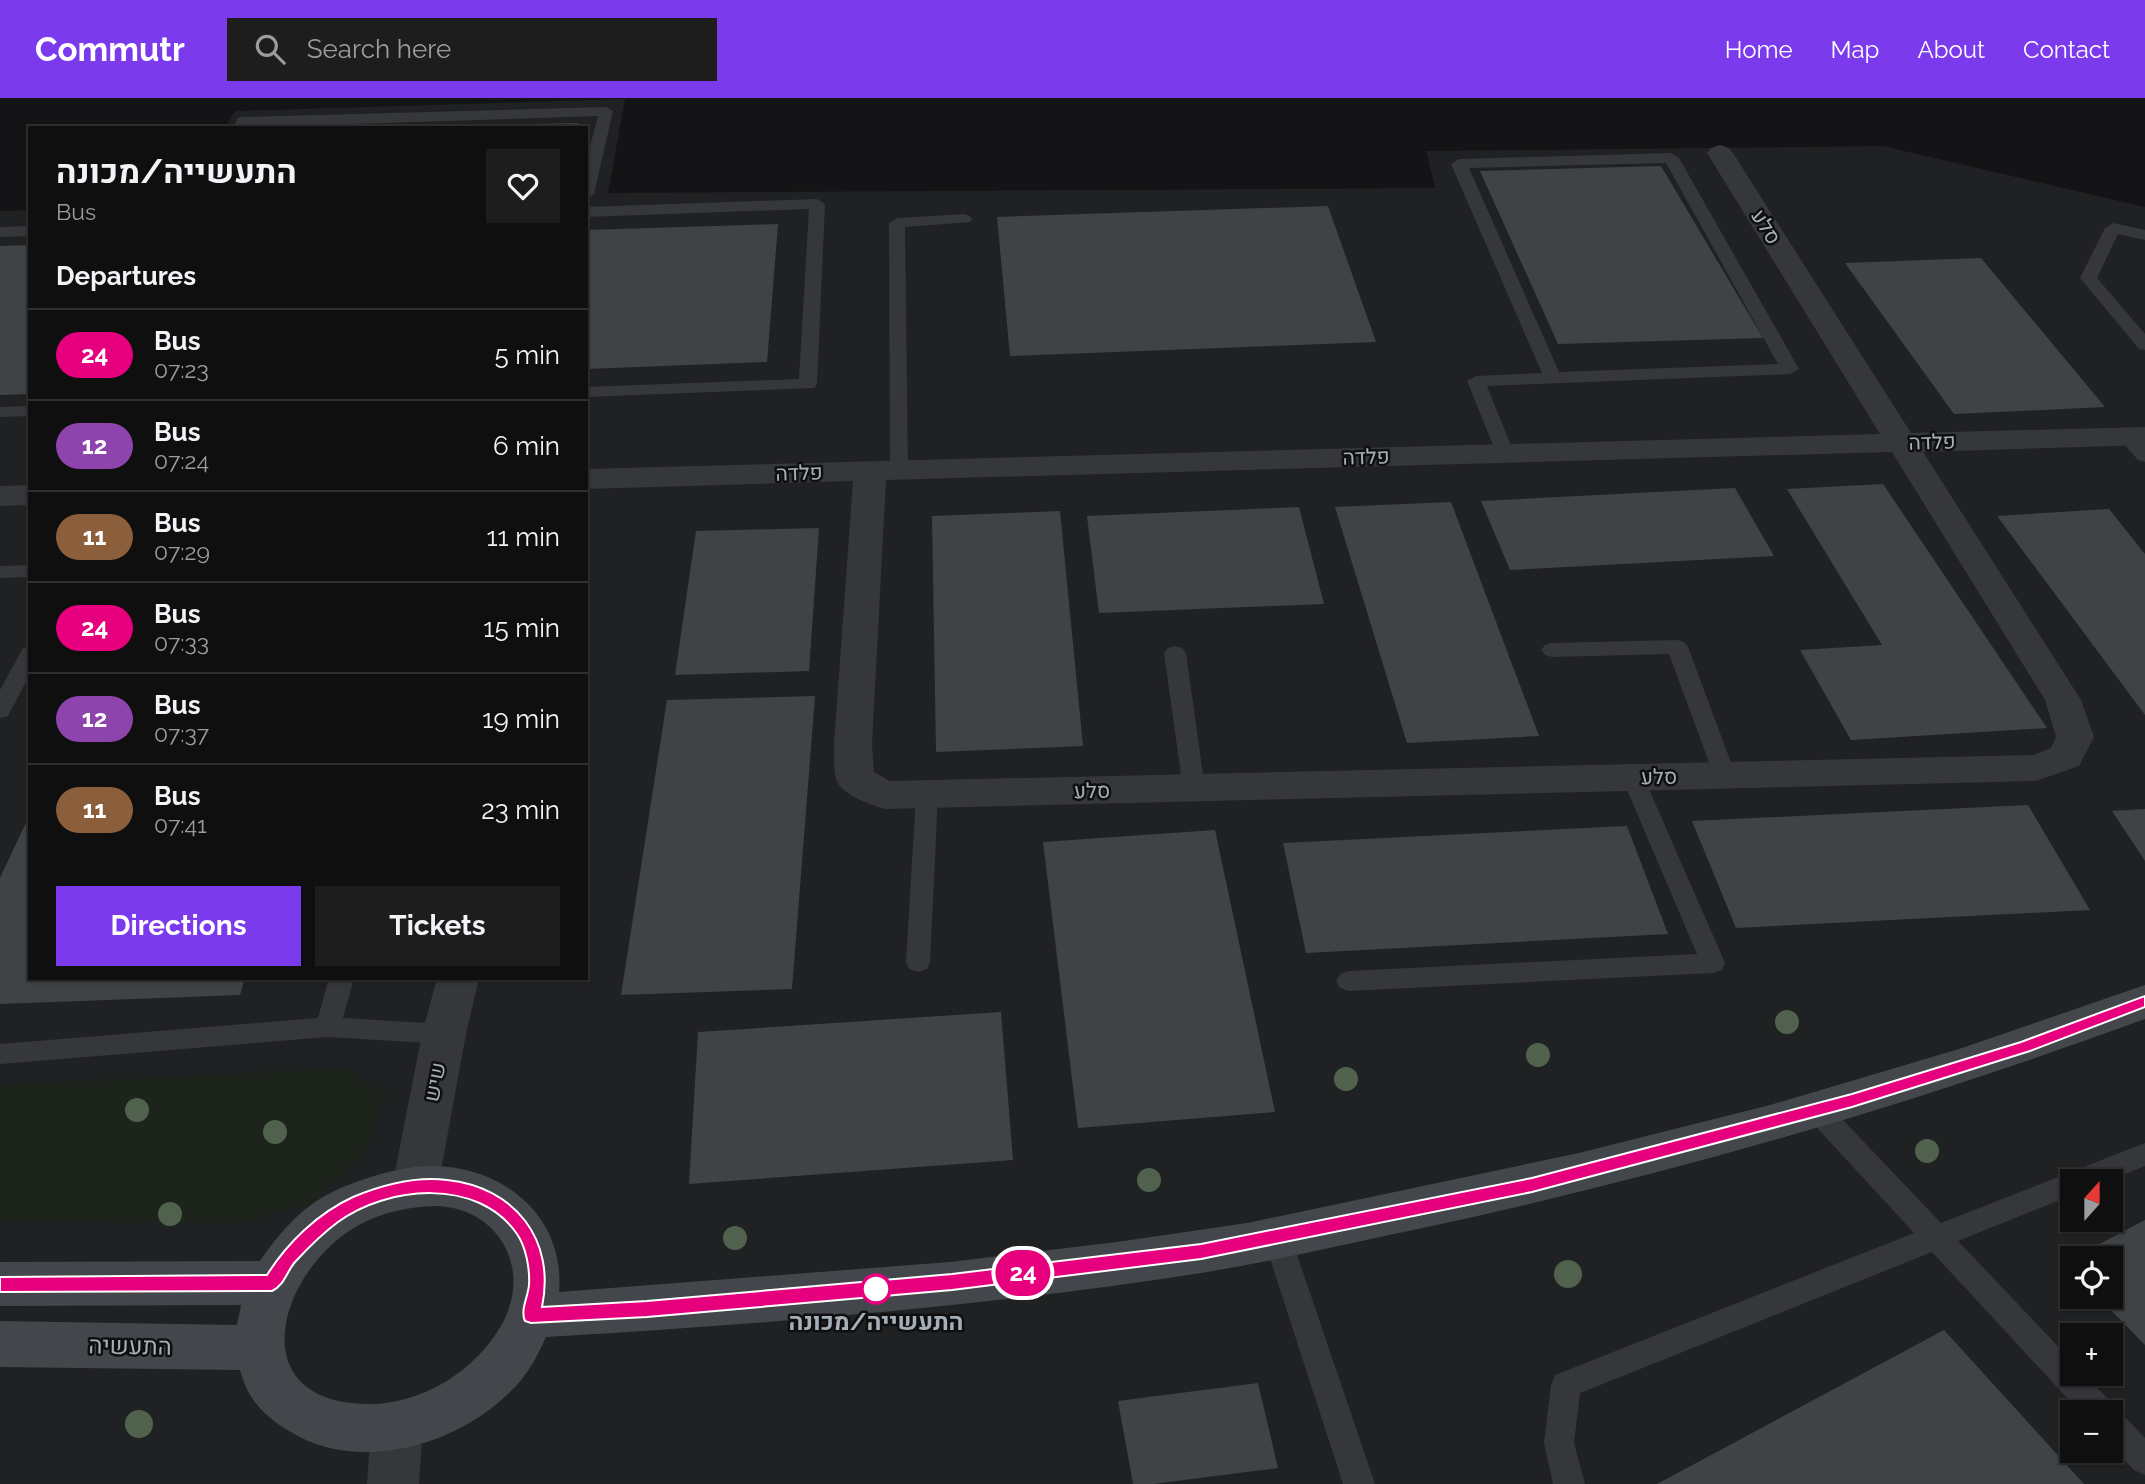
<!DOCTYPE html>
<html lang="en">
<head>
<meta charset="utf-8">
<style>
	body { margin:0; font-family:Raleway,Heebo,sans-serif; background:#1d1d1e; color:#f1f3f6; height:100vh; display:flex; flex-direction:column; font-size:26px; white-space:nowrap }
	* { box-sizing:border-box; margin:0 }
	p { font-size:23px; color:#9b9c9f }
	.icon { flex:none; width:38px; height:38px; fill:none; stroke:currentColor; stroke-width:2; stroke-linecap:round; stroke-linejoin:round }
	.map { position:relative; flex:1; overflow:hidden }
	.side { position:absolute; left:28px; top:28px; width:560px; height:854px; display:flex; flex-direction:column; background:#0f0f10; border-radius:0px; box-shadow:0 2px 5px #0004,0 0 0 2px #2f2f30 }
	.side>* { flex:none }
	.badge { padding:0 14px; border-radius:23px; font-size:24px; line-height:46px }
	.needle { width:46px; rotate:21deg }
	.controls { position:absolute; left:2060px; top:1071px; display:grid; gap:14px }
	.controls a { display:grid; place-items:center; width:63px; height:63px; border-radius:0px; background:#0f0f10; box-shadow:0 2px 5px #0004,0 0 0 2px #2f2f30; font-size:35px }
	.map>.badge { position:absolute; translate:-50% -50%; box-shadow:0 0 0 4px #fff }
	h2 { padding:0 28px; font-size:26px; line-height:63px }
	.round { display:grid; place-items:center; flex:none; width:74px; height:74px; border-radius:0px; background:#1d1d1e }
	.overview { display:flex; align-items:center; justify-content:space-between; height:119px; padding:0 28px }
	h1 { font-size:33px; font-weight:700; line-height:52px }
	.button { display:flex; gap:14px; margin-top:auto; padding:14px 28px }
	.button a { flex:1; height:80px; border-radius:0px; background:#7c3aed; color:#fff; font-size:28px; font-weight:700; line-height:80px; text-align:center }
	.button a+a { background:#1d1d1e; color:#f1f3f6 }
	ul { padding:0; list-style:none }
	li { display:flex; align-items:center; gap:21px; height:91px; padding:0 28px; border-top:2px solid #2f2f30 }
	li div { flex:1 }
	li b { display:block; font-size:26px }
	li em { font-style:normal }
	li .badge { min-width:77px; font-weight:700; text-align:center }
	header { display:flex; align-items:center; gap:42px; box-sizing:border-box; height:98px; padding:0 35px; background:#7c3aed; color:#fff }
	header strong { font-size:33px }
	nav { display:flex; gap:38px; margin-inline-start:auto; font-size:24px }
	.search { width:490px; height:63px; background:#1d1d1e; display:flex; align-items:center; gap:18px; box-sizing:border-box; padding:0 24px; border-radius:0px; color:#9b9c9f; font-size:26px }
	.map>svg:first-child { display:block }
	.built { fill:#202123; fill-rule:evenodd }
	.green { fill:#1d241c }
	.building { fill:#404346 }
	.lines { fill:none; stroke-linecap:round; stroke-linejoin:round }
	.lane { fill:#35373b; fill-rule:evenodd }
	.street { fill:#35373b; fill-rule:evenodd }
	.secondary { fill:#43474b; fill-rule:evenodd }
	.tree { fill:#50624e }
	.line { fill:#e6007e; stroke:#fff; stroke-width:2 }
	.stop-dot { fill:#fff; stroke:#e6007e; stroke-width:3.5 }
	.labels { text-anchor:middle; stroke-width:5; stroke-linejoin:round; paint-order:stroke }
	.street-label { font-size:21px; fill:#a5afb7; stroke:#0f0f11 }
	.near-stop-label { font-size:24px; font-weight:bold; fill:#a5afb7; stroke:#0f0f11 }
	.near-street-label { font-size:24px; fill:#a5afb7; stroke:#0f0f11 }
</style>
</head>
<body>
<header>
<strong>Commutr</strong>
<div class="search"><svg class="icon" aria-label="search" viewBox="0 0 24 24"><circle cx="10" cy="10" r="6"/><path d="M15 15l6 6"/></svg>Search here</div>
<nav><a>Home</a><a>Map</a><a>About</a><a>Contact</a></nav>
</header>
<div class="map">
<svg width="2145" height="1386" viewBox="0 0 2145 1386">
	<rect width="100%" height="100%" fill="#141416"/>
	<!-- built -->
	<path class="built" d="M 625,1 L 608,95 L 1435,90 L 1426,53 L 1883,48 L 2145,109 L 2145,1386 L 0,1386 L 0,113 L 30,112 L 30,880 L 586,880 L 586,30 L 225,30 L 235,13 ZM 2072,1083 L 2110,1083 L 2110,1122 L 2072,1122 ZM 2072,1160 L 2110,1160 L 2110,1199 L 2072,1199 ZM 2072,1237 L 2110,1237 L 2110,1276 L 2072,1276 ZM 2072,1314 L 2110,1314 L 2110,1353 L 2072,1353 Z"/>
	<!-- green -->
	<path class="green" d="M 347,970 L 385,997 L 365,1055 L 311,1105 L 242,1125 L 0,1124 L 0,987 Z"/>
	<!-- building -->
	<path class="building" d="M 579,25 L 578,30 L 485,30 L 485,27 Z
		M 1661,68 L 1763,240 L 1558,246 L 1480,73 Z
		M 1328,108 L 1376,244 L 1010,258 L 997,119 Z
		M 778,126 L 767,264 L 586,271 L 586,132 Z
		M 30,147 L 30,296 L 0,297 L 0,148 Z
		M 1981,160 L 2105,309 L 1954,316 L 1845,165 Z
		M 1883,386 L 2047,630 L 1851,642 L 1800,552 L 1882,547 L 1787,391 Z
		M 1735,390 L 1774,458 L 1510,472 L 1481,403 Z
		M 1451,404 L 1539,638 L 1407,645 L 1335,409 Z
		M 1299,409 L 1324,506 L 1099,515 L 1087,418 Z
		M 2109,411 L 2145,456 L 2145,617 L 1997,418 Z
		M 1060,413 L 1083,648 L 936,654 L 932,418 Z
		M 819,430 L 809,573 L 675,577 L 696,433 Z
		M 815,598 L 792,891 L 621,897 L 667,602 Z
		M 2028,707 L 2090,812 L 1736,830 L 1692,723 Z
		M 2145,711 L 2145,763 L 2112,713 Z
		M 30,716 L 30,880 L 245,880 L 240,897 L 0,906 L 0,780 Z
		M 1627,728 L 1668,836 L 1306,855 L 1283,745 Z
		M 1215,732 L 1275,1014 L 1078,1030 L 1043,744 Z
		M 1001,914 L 1013,1062 L 689,1086 L 698,934 Z
		M 2145,1122 L 2145,1247 L 2098,1199 L 2110,1199 L 2110,1160 L 2073,1160 Z
		M 1944,1232 L 2084,1386 L 1657,1386 Z
		M 1258,1285 L 1278,1370 L 1153,1386 L 1133,1386 L 1118,1303 Z"/>
	<g class="lines">
		<!-- lane -->
		<path class="lane" d="M 606,9 L 613,13 L 594,96 L 586,101 L 586,63 L 598,18 L 233,30 L 238,20 L 243,19 Z
			M 1671,55 L 1679,60 L 1799,271 L 1790,276 L 1487,288 L 1514,355 L 1505,361 L 1498,359 L 1467,283 L 1476,278 L 1542,275 L 1451,66 L 1459,61 ZM 1666,65 L 1778,266 L 1559,274 L 1469,70 Z
			M 817,101 L 825,106 L 817,286 L 814,290 L 586,299 L 586,289 L 799,281 L 809,111 L 586,119 L 586,109 Z
			M 964,116 L 970,118 L 972,121 L 970,124 L 905,129 L 908,373 L 906,377 L 892,377 L 890,373 L 889,125 L 897,120 Z
			M 2113,125 L 2145,132 L 2145,142 L 2118,136 L 2097,180 L 2145,236 L 2145,252 L 2139,251 L 2080,180 L 2105,130 Z
			M 30,128 L 30,138 L 0,139 L 0,129 Z
			M 30,308 L 30,318 L 0,319 L 0,309 Z
			M 2126,332 L 2133,334 L 2145,347 L 2145,364 L 2138,362 L 2117,338 Z
			M 30,467 L 30,479 L 0,480 L 0,468 Z
			M 1677,542 L 1684,544 L 1688,549 L 1736,678 L 1733,684 L 1725,686 L 1717,684 L 1714,678 L 1669,556 L 1552,559 L 1545,557 L 1541,552 L 1545,547 L 1552,545 Z
			M 30,548 L 30,576 L 8,618 L 0,620 L 0,592 L 23,550 Z
			M 1175,548 L 1182,550 L 1186,555 L 1205,691 L 1202,697 L 1194,699 L 1186,697 L 1183,691 L 1164,555 L 1168,550 Z
			M 1633,672 L 1641,674 L 1644,680 L 1725,865 L 1722,872 L 1713,875 L 1349,893 L 1340,890 L 1336,883 L 1340,876 L 1349,873 L 1697,856 L 1622,680 L 1625,674 Z
			M 927,689 L 935,691 L 938,697 L 930,864 L 927,871 L 918,874 L 909,871 L 906,864 L 916,697 L 919,691 Z
			M 329,880 L 354,880 L 343,920 L 444,926 L 453,929 L 457,936 L 453,943 L 444,946 L 328,939 L 0,966 L 0,946 L 318,920 Z
			M 1817,1001 L 1826,1004 L 1941,1125 L 2145,1045 L 2145,1068 L 2107,1083 L 2072,1083 L 2072,1097 L 1958,1143 L 2072,1263 L 2072,1276 L 2084,1276 L 2111,1304 L 2114,1312 L 2121,1315 L 2145,1340 L 2145,1377 L 2134,1372 L 2110,1347 L 2110,1314 L 2080,1314 L 1932,1154 L 1580,1295 L 1574,1345 L 1585,1386 L 1553,1386 L 1544,1345 L 1551,1287 L 1555,1277 L 1914,1135 L 1808,1020 L 1804,1012 L 1808,1004 Z
			M 1277,1127 L 1287,1130 L 1291,1139 L 1375,1386 L 1343,1386 L 1263,1139 L 1267,1130 Z"/>
		<!-- street -->
		<path class="street" d="M 1720,47 L 1729,50 L 1733,55 L 1911,335 L 2145,329 L 2145,347 L 1923,354 L 2081,602 L 2094,639 L 2079,668 L 2036,683 L 884,711 C 870,706 841,697 836,681 C 833,671 835,657 834,646 L 853,383 L 586,391 L 586,371 L 1880,336 L 1707,55 L 1711,50 ZM 1892,354 L 2045,602 L 2056,639 L 2051,650 L 2033,657 L 890,683 L 874,674 L 872,646 L 886,382 Z
			M 30,387 L 30,407 L 0,408 L 0,388 Z
			M 437,880 L 479,880 L 466,936 L 438,1089 L 431,1103 L 415,1109 L 399,1103 L 392,1089 L 422,936 Z
			M 397,1304 L 415,1311 L 423,1328 L 419,1386 L 367,1386 L 371,1328 L 379,1311 Z"/>
		<!-- secondary -->
		<path class="secondary" d="M 2145,887 L 2145,921 C 1908,1008 1666,1078 1418,1131 C 1346,1146 1274,1163 1201,1175 C 984,1209 764,1226 546,1239 C 537,1259 527,1278 511,1293 C 457,1348 357,1376 289,1333 C 264,1318 248,1302 240,1272 L 0,1269 L 0,1223 L 237,1227 L 241,1207 L 0,1208 L 0,1164 L 260,1163 C 276,1139 297,1114 323,1099 C 350,1084 385,1073 415,1069 C 492,1060 566,1112 559,1194 L 950,1164 L 1117,1144 L 1247,1125 L 1579,1055 L 1770,1007 L 1959,951 ZM 435,1108 C 498,1109 533,1170 502,1226 C 476,1273 421,1307 367,1306 C 239,1304 279,1171 359,1127 C 382,1114 409,1109 435,1108 Z"/>
	</g>
	<!-- trees -->
	<g class="tree">
		<circle cx="1787" cy="924" r="12"/>
		<circle cx="1538" cy="957" r="12"/>
		<circle cx="1346" cy="981" r="12"/>
		<circle cx="137" cy="1012" r="12"/>
		<circle cx="275" cy="1034" r="12"/>
		<circle cx="1927" cy="1053" r="12"/>
		<circle cx="1149" cy="1082" r="12"/>
		<circle cx="170" cy="1116" r="12"/>
		<circle cx="735" cy="1140" r="12"/>
		<circle cx="1568" cy="1176" r="14"/>
		<circle cx="139" cy="1326" r="14"/>
	</g>
	<!-- line -->
	<path class="line" d="M 2145,898 L 2145,909 L 2030,953 L 1852,1009 L 1532,1094 L 1201,1161 L 952,1192 L 647,1219 L 531,1225 L 525,1223 C 520,1212 528,1199 529,1187 C 530,1171 526,1149 517,1136 C 478,1079 387,1088 338,1124 C 323,1135 307,1151 295,1164 C 287,1173 284,1188 272,1193 L 0,1194 L 0,1179 L 267,1177 C 287,1145 318,1115 353,1099 C 382,1087 415,1078 447,1082 C 515,1089 556,1142 542,1209 L 647,1203 L 952,1176 L 1201,1146 L 1532,1080 L 1852,996 L 2021,944 Z"/>
	<!-- markers -->
	<circle class="stop-dot" cx="876" cy="1191" r="14"/>
	<g class="labels">
		<!-- street labels -->
		<g class="street-label">
			<text transform="translate(1766 129) rotate(58)" y="7">סלע</text>
			<text transform="translate(1932 344) rotate(-2)" y="7">פלדה</text>
			<text transform="translate(1366 359) rotate(-2)" y="7">פלדה</text>
			<text transform="translate(799 375) rotate(-2)" y="7">פלדה</text>
			<text transform="translate(1659 679) rotate(-1)" y="7">סלע</text>
			<text transform="translate(1092 693) rotate(-1)" y="7">סלע</text>
			<text transform="translate(435 984) rotate(-79)" y="7">שיש</text>
		</g>
		<!-- near-stop labels -->
		<g class="near-stop-label">
			<text x="876" y="1232">התעשייה/מכונה</text>
		</g>
		<!-- near-street labels -->
		<g class="near-street-label">
			<text transform="translate(130 1248) rotate(1)" y="8">התעשיה</text>
		</g>
	</g>
</svg>
<div class="controls">
<a><svg class="needle" viewBox="-14 -14 28 28"><path d="M0-13l5 13h-10z" fill="#e53935"/><path d="M0 13l5-13h-10z" fill="#9b9c9f"/></svg></a>
<a><svg class="icon" aria-label="locate" viewBox="0 0 24 24"><circle cx="12" cy="12" r="6"/><path d="M12 2v4M12 18v4M2 12h4M18 12h4"/></svg></a>
<a>+</a>
<a>−</a>
</div>
<b class="badge" style="left:1023px;top:1175px;background:#e6007e;color:#fff">24</b>
<section class="side">
<div class="overview"><div><h1>התעשייה/מכונה</h1><p>Bus</p></div><a class="round"><svg class="icon" aria-label="heart" viewBox="0 0 24 24"><path d="M12 20l-8-8c-3-5 5-10 8-4 3-6 11-1 8 4z"/></svg></a></div>
<h2>Departures</h2>
<ul>
<li><span class="badge" style="background:#e6007e;color:#fff">24</span><div><b>Bus</b><p>07:23</p></div><em>5 min</em></li>
<li><span class="badge" style="background:#8e44ad;color:#fff">12</span><div><b>Bus</b><p>07:24</p></div><em>6 min</em></li>
<li><span class="badge" style="background:#8b5e3c;color:#fff">11</span><div><b>Bus</b><p>07:29</p></div><em>11 min</em></li>
<li><span class="badge" style="background:#e6007e;color:#fff">24</span><div><b>Bus</b><p>07:33</p></div><em>15 min</em></li>
<li><span class="badge" style="background:#8e44ad;color:#fff">12</span><div><b>Bus</b><p>07:37</p></div><em>19 min</em></li>
<li><span class="badge" style="background:#8b5e3c;color:#fff">11</span><div><b>Bus</b><p>07:41</p></div><em>23 min</em></li>
</ul>
<div class="button"><a>Directions</a><a>Tickets</a></div>
</section>
</div>
</body>
</html>
